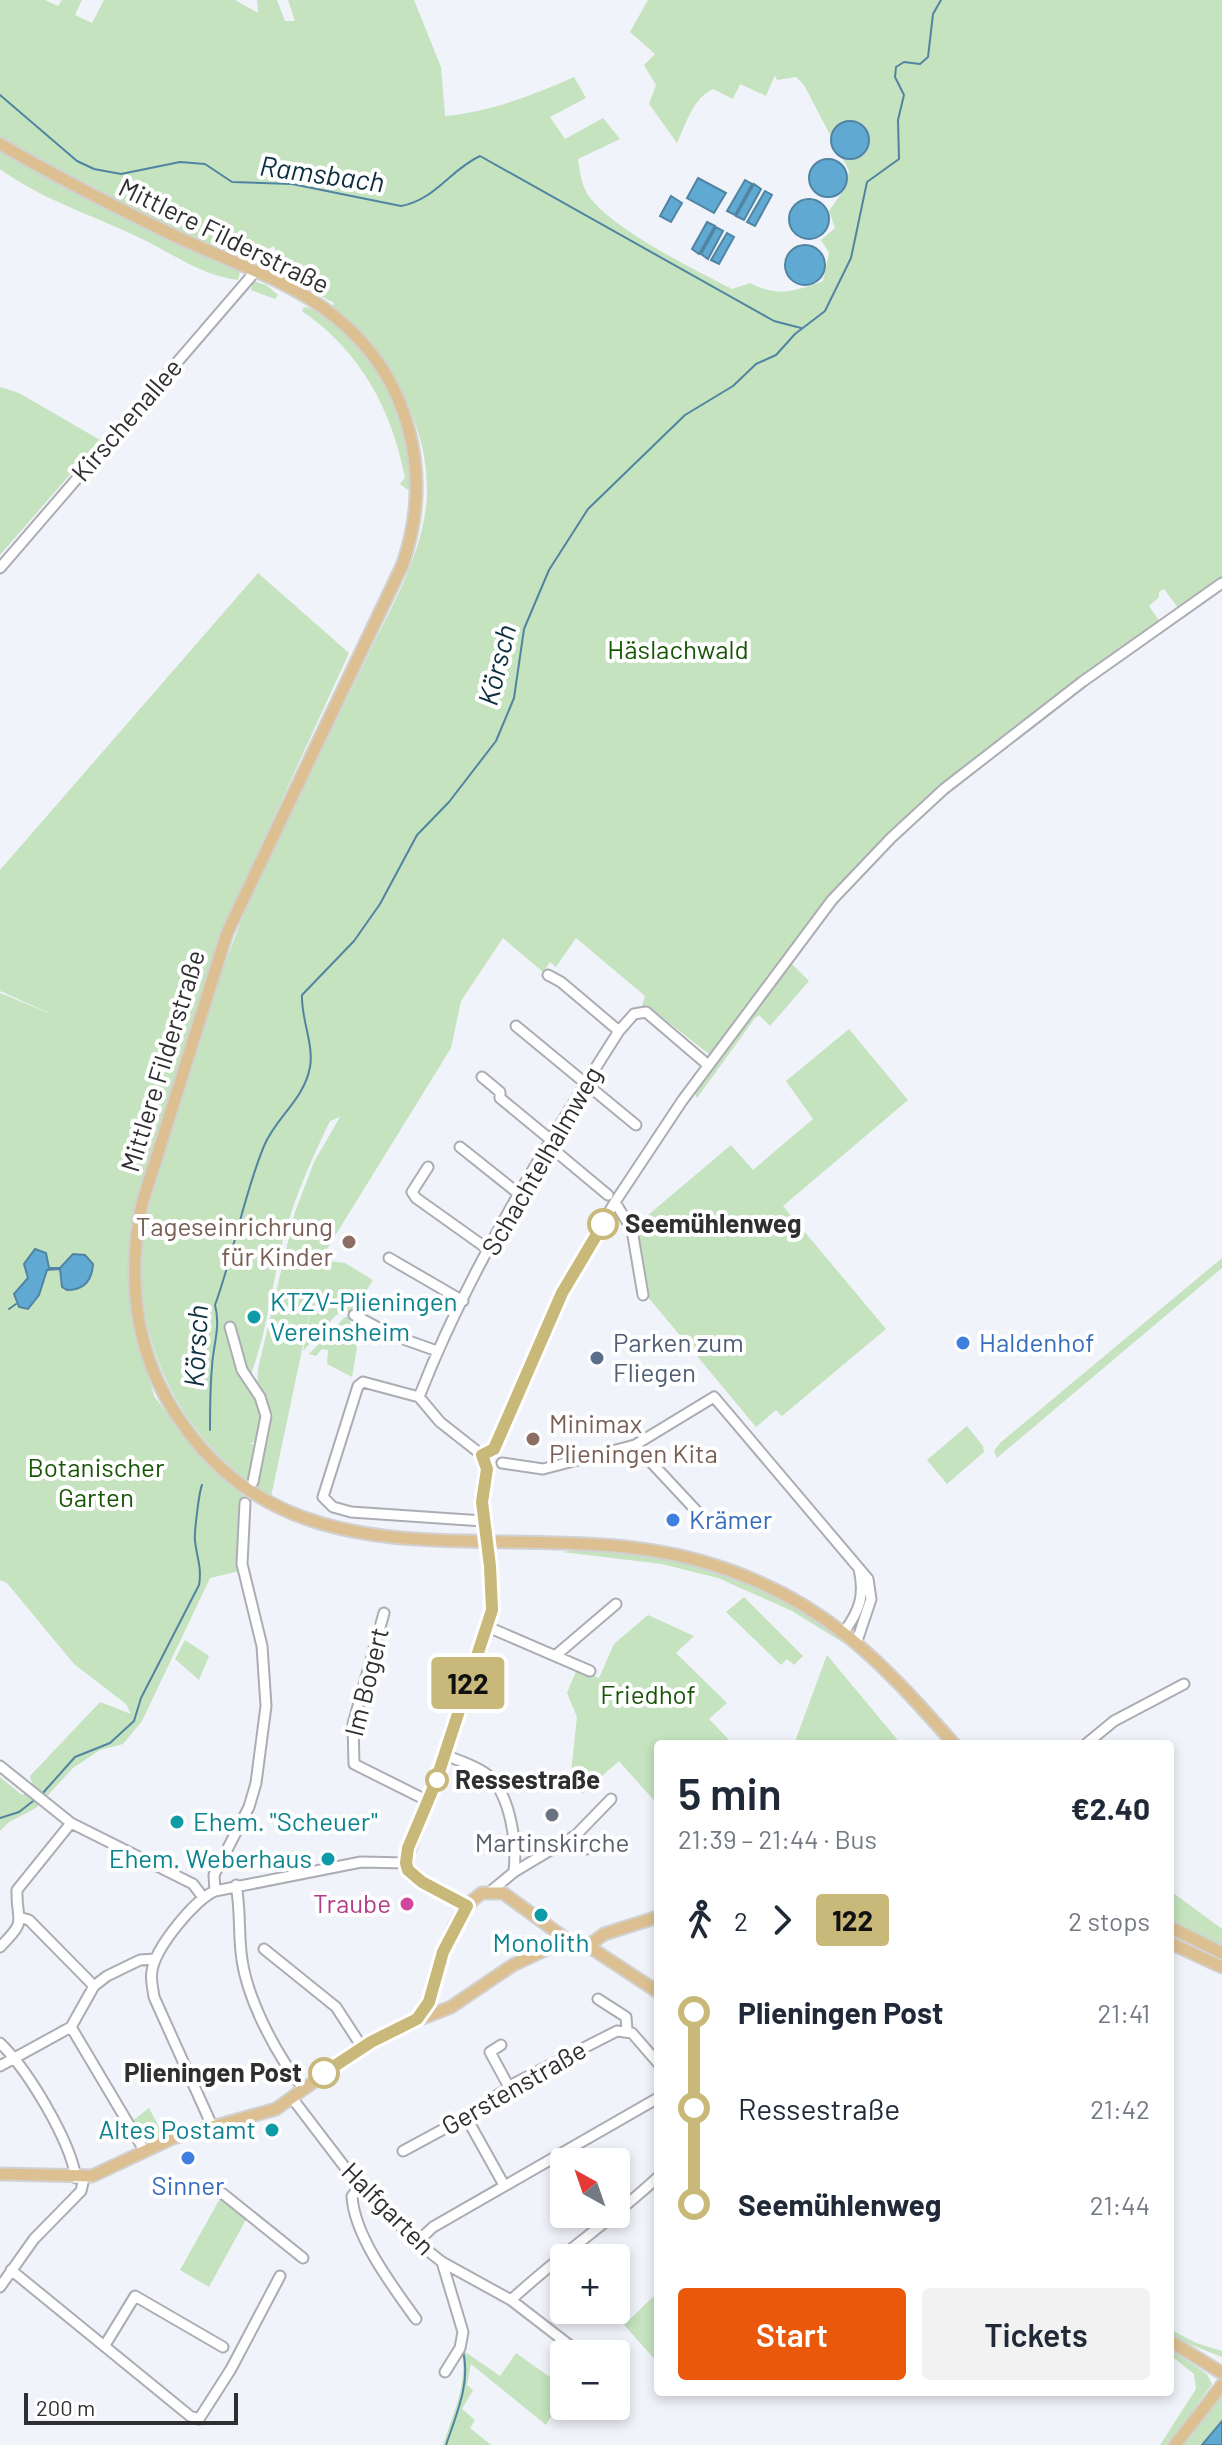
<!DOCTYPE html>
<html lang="en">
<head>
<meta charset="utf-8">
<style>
	body { margin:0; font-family:Barlow,sans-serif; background:#f2f2f3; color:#1f2937; height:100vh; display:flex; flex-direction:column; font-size:30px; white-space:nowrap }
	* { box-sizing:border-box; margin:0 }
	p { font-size:26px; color:#747a83 }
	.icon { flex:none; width:44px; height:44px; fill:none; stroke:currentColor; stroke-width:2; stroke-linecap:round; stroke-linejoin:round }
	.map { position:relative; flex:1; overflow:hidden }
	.details { position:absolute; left:654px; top:1740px; width:520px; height:656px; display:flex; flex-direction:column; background:#fff; border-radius:8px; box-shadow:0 4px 12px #0003 }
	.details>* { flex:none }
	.badge { padding:0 16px; border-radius:6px; font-size:28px; line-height:52px }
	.needle { width:52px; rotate:320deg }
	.controls { position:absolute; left:550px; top:2148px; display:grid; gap:16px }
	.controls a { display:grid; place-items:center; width:80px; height:80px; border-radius:8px; background:#fff; box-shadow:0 4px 12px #0003; font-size:40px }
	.scale { position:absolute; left:24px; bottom:20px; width:214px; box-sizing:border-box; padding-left:8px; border:4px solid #2f2f32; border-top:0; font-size:22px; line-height:28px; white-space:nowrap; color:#2f2f32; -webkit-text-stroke:6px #fff; paint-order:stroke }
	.map>.badge { position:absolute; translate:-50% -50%; box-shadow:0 0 0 4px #fff }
	.legs { display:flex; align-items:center; gap:12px; height:88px; padding:0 24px; font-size:26px }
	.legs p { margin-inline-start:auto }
	.overview { display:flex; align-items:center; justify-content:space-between; height:136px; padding:0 24px }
	h1 { font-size:44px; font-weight:600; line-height:60px }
	.action { display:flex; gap:16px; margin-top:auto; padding:16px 24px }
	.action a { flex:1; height:92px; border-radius:8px; background:#ea580c; color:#fff; font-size:32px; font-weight:600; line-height:92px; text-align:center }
	.action a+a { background:#f2f2f3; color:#1f2937 }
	ul { padding:0 24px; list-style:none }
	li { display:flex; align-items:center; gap:28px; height:96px; font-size:30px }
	li i { display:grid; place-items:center; width:12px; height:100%; margin:0 10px; background:currentColor }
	li i::after { content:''; width:20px; height:20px; margin:-10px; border:6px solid; border-radius:50%; background:#fff }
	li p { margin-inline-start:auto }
	li:first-child i { background:linear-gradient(#0000 50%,currentColor 0) }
	li:last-child i { background:linear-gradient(currentColor 50%,#0000 0) }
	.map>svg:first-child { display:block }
	.green { fill:#c4e3be }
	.water { fill:#5fa9d2; stroke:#5184a2; stroke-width:2 }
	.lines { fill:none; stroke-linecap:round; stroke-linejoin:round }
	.stream { stroke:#5184a2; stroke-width:2 }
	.minor-casing { stroke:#acadb4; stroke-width:13 }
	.major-casing { stroke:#d1d1d2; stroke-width:15 }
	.minor { stroke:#fff; stroke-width:9 }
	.major { stroke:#ddc092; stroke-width:11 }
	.minor-bridge-casing { stroke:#acadb4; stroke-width:13; stroke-linecap:butt }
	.minor-bridge { stroke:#fff; stroke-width:9 }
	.line-1-casing { stroke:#fff; stroke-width:18 }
	.line-1 { stroke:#c8b97b; stroke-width:12 }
	.stop-1-dot { fill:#fff; stroke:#c8b97b; stroke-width:4 }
	.education-dot { fill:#8d6e63; stroke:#fff; stroke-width:3 }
	.culture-dot { fill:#0f9aa8; stroke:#fff; stroke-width:3 }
	.shop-dot { fill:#3f7fe0; stroke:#fff; stroke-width:3 }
	.service-dot { fill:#5c6f8a; stroke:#fff; stroke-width:3 }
	.worship-dot { fill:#6b7280; stroke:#fff; stroke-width:3 }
	.hotel-dot { fill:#d1479c; stroke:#fff; stroke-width:3 }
	.labels { text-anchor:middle; stroke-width:8; stroke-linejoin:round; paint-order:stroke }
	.street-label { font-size:26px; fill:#2f2f32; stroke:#fff }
	.park-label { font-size:26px; fill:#175606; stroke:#fff }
	.stop-label { font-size:26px; font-weight:bold; fill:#2f2f32; stroke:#fff; text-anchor:start }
	.education-label { font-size:26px; fill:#785e54; stroke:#fff; text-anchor:end }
	.culture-label { font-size:26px; fill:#0d838f; stroke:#fff; text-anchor:start }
	.service-label { font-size:26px; fill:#4e5e75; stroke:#fff; text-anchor:start }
	.shop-label { font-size:26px; fill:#366cbe; stroke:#fff; text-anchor:start }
	.worship-label { font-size:26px; fill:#5b616d; stroke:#fff }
	.hotel-label { font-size:26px; fill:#b23c85; stroke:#fff; text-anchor:end }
	.water-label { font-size:28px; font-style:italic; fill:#0d2f40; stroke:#fff }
</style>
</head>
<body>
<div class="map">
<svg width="1222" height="2445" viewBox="0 0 1222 2445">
	<rect width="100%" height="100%" fill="#f1f3fa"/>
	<!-- green -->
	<path class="green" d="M 0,0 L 45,0 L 58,6 L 62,0 L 82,0 L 75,15 L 92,23 L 104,0 L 235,0 L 258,13 L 257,0 L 277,0 L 285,21 L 295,21 L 288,0 L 414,0 L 441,67 L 445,116 C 490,112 534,95 574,77 L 586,98 L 550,117 L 565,139 L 603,118 L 620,139 L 578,159 C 580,171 581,184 588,195 C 611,229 697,271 732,289 L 750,283 C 778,298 795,291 823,281 L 829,253 L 821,240 L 835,228 L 829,211 L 847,185 L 849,171 L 804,85 L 796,77 L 777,80 L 775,75 L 766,96 L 740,84 L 733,99 L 713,89 C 693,98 686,124 677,143 L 649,104 L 656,85 L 644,65 L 655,54 L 630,32 L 648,0 L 1222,0 L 1222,579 L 1179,609 L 1164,589 L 1159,592 L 1159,597 L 1149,606 L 1160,622 L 947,783 L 817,914 L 710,1055 L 653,1010 L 642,1006 L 645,996 L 576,938 L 556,967 L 550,962 L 543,972 L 503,938 L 461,1001 L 451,1048 L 322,1257 L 321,1260 L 345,1263 L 373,1280 L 354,1311 L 336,1315 L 303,1351 L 314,1293 L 271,1497 L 255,1485 L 273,1414 L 268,1414 L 257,1385 L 258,1369 L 295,1212 L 314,1162 L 340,1117 L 330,1121 C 312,1158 295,1196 284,1236 C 272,1282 268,1329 251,1374 L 245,1372 L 263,1416 L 258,1442 L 250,1443 L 257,1446 L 247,1480 C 174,1424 136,1339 141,1246 C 141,1233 147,1218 150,1204 C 160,1163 172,1122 184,1081 L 188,1082 C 209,1006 234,931 268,860 C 301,791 336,723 369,653 C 393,604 427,546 427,489 C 427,414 383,356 332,306 L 334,303 L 265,265 L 280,248 L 276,251 L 274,246 L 258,255 L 260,262 L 256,267 L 140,215 L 0,139 Z
		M 0,151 L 70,191 L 240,272 L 238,280 C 200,275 172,253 138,237 C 92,215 41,199 0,169 Z
		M 253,281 L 266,285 L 278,295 L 275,299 L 251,290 Z
		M 304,307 C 322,310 337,324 350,337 C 391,381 405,429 413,488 L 408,490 L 400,484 L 405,478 C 392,409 360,351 302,311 Z
		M 0,387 L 19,393 L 100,440 L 0,555 Z
		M 258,573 L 349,653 L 237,898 L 206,977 L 135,1212 L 129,1261 L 131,1309 L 154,1396 L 195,1451 L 248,1500 L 241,1508 L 240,1571 L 210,1578 L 142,1721 L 123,1744 L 100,1750 L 73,1768 L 36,1808 L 9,1822 L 0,1831 L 0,1777 L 22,1795 L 34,1790 L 30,1776 L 100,1702 L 131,1714 L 126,1704 L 74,1664 L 7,1583 L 0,1580 L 0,993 L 56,1016 L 0,991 L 0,870 Z
		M 790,962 L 809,981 L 770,1026 L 759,1015 L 755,1018 L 697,1098 L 694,1092 Z
		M 849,1029 L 908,1100 L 783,1206 L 886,1329 L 782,1416 L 776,1410 L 756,1427 L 648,1297 L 635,1226 L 731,1145 L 753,1170 L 813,1119 L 786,1081 Z
		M 1222,1258 L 1222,1268 L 997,1458 L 994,1451 L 1000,1443 Z
		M 345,1317 L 350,1317 L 351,1332 L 357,1348 L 352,1377 L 327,1364 L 328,1350 L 322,1349 L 316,1356 L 309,1354 Z
		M 967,1426 L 983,1446 L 984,1452 L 947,1484 L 927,1460 Z
		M 578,1550 C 665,1553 719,1565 796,1607 C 815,1617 843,1633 855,1650 L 792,1611 L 718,1578 L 662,1564 L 562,1552 Z
		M 744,1597 L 803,1656 L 794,1665 L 787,1659 L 781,1665 L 726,1612 Z
		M 648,1615 L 694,1636 L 676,1653 L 727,1703 L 709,1719 L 733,1744 L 658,1744 L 658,1805 L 619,1761 L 582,1794 L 570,1782 L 577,1717 L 567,1693 L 577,1669 L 599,1678 L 614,1644 Z
		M 185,1640 L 209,1656 L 199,1680 L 175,1659 Z
		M 827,1655 L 901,1744 L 794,1744 Z
		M 1172,1892 L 1222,1929 L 1222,1948 L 1170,1923 Z
		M 149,2108 L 163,2135 L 146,2141 L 131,2122 Z
		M 222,2195 L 248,2216 L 209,2287 L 180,2270 Z
		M 658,2292 L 658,2363 L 624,2325 Z
		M 1170,2329 L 1196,2343 L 1222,2351 L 1222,2357 L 1171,2337 Z
		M 461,2349 L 500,2376 L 516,2353 L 564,2387 L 564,2394 L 546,2425 L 471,2364 L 467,2385 L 473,2390 L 462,2409 L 475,2420 L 470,2428 L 491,2445 L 443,2445 C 453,2413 469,2383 461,2349 Z
		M 1170,2349 L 1207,2374 L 1212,2384 L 1168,2445 L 1160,2445 L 1196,2389 L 1194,2374 L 1170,2355 Z
		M 1222,2395 L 1222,2445 L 1182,2445 Z"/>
	<!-- water -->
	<path class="water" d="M831 140a19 19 0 1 1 38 0a19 19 0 1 1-38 0Z
		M809 178a19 19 0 1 1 38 0a19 19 0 1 1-38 0Z
		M 698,178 L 726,193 L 714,213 L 687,198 Z
		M 745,180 L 752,184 L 735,215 L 727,211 Z
		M 754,184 L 761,189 L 744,220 L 736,216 Z
		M 765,191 L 772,195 L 755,226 L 747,222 Z
		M 671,196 L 682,203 L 671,222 L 660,216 Z
		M789 219a20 20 0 1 1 40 0a20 20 0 1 1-40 0Z
		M 707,222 L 715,226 L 699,254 L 692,249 Z
		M 716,227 L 723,231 L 708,259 L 701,254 Z
		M 727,233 L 734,237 L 719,264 L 711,260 Z
		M785 265a20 20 0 1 1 40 0a20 20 0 1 1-40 0Z
		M 35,1249 L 46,1253 L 49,1268 L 60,1268 L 73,1254 L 85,1255 L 93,1264 C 92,1281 84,1290 67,1290 L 62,1287 L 60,1269 L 47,1270 L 39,1295 L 28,1309 L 19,1307 L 14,1294 L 28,1278 L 24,1264 Z
		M 1222,2421 L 1222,2445 L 1202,2445 Z"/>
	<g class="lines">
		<!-- stream -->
		<path class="stream" d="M 0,95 L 77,161 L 94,169 L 121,174 L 180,162 L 205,164 L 232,182 L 292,184 L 401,206 C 435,200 451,169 480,156 L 774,321 L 801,328
			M 9,1309 L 16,1304
			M 210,1430 C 210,1409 210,1387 212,1367 C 213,1345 221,1327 215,1305 C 234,1253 243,1197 264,1146 C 276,1117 304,1100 310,1067 C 314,1044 301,1019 302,995 L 354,941 L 380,904 L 417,835 L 449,802 L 496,741 L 514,698 L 524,629 L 549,570 L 588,509 L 685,415 L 733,386 L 756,364 L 776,355 L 795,334 L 825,311 L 851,258 L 867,182 L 899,159 L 898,120 L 904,95 L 895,77 L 896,67 L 904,62 L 920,64 L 928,57 L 933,14 L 941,0
			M 42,1794 L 75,1757 L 110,1743 L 134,1721 L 141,1698 L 199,1585 C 202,1568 197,1558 195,1541 C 194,1534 199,1492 202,1485
			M 0,1818 L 19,1812 L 37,1798
			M 448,2299 L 459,2335
			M 446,2445 C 456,2415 471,2383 463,2351"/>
		<defs>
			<path id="minor" d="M 0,568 L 254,273
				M 548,975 L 561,982 L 619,1031
				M 516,1026 L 636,1125
				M 482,1077 L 500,1092 L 500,1098 L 551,1140 L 554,1150 L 608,1195
				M 460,1147 L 519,1194
				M 428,1167 L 412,1192 L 416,1198 L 489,1250
				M 615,1202 L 632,1230 L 643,1295
				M 389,1258 L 463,1301
				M 354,1315 L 392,1335 L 437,1351
				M 230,1327 L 242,1370 L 260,1397 L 266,1416 L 253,1482
				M 419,1397 C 469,1268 545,1147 619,1031 L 634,1014 L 646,1012 L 708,1065
				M 635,1445 L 705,1520
				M 482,1455 L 440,1422 L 419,1397 L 363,1382 L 358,1386 L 323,1497 L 333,1507 L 351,1512 L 483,1521
				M 502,1463 L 543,1469 L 635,1445 L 714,1397 L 868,1579 L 871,1599 L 857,1641
				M 484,1534 L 482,1502 L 487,1469 L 482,1455 L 494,1449 L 562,1293 L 615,1202 L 682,1101 L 832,900 L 891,838 L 944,789 L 1082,682 L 1222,583
				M 384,1613 L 353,1724 L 354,1764 L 428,1801
				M 488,1627 L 590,1671
				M 844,1632 C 860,1610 865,1595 859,1569
				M 555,1656 L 616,1604
				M 1086,1744 L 1114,1721 L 1184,1684
				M 445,1755 C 457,1760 480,1767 490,1777 C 511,1798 517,1844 514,1872
				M 0,1766 L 71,1823 L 193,1884 L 202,1896
				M 576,1835 L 611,1799
				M 406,1863 L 488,1627 L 493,1594 L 487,1548
				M 406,1863 C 413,1887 448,1892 467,1906
				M 236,1885 C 241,1910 238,1934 242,1960 C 248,2001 277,2056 303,2088
				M 215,1891 L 214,1875 L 249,1807 L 256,1783 L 266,1706 L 262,1646 L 242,1564 L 245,1503
				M 491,1891 L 514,1872 L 576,1835 L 587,1849
				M 22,1918 L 29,1920 L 94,1986
				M 0,1947 C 29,1918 16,1924 17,1890 L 71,1823
				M 264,1949 L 336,2007 L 362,2047
				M 598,1999 L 626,2017 L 627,2030
				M 71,2027 L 144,2150
				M 0,2043 C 28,2070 70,2140 76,2178
				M 501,2045 L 490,2052 L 509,2087
				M 0,2066 L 71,2027 L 94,1986 L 107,1976 L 140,1960 L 155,1959
				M 292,2098 L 360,2187 L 417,2242 L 442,2262 L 511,2300 L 581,2354
				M 466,2117 L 504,2185
				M 213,2128 L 154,1997 C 153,1988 150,1979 152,1971 C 155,1948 195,1899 215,1891 L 361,1862 L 406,1863
				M 403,2151 L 466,2117 L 515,2083 L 617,2031 L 632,2033 L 658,2063
				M 360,2187 L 352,2196 C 354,2236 393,2287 416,2319
				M 222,2193 L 303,2258
				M 417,2242 L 433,2227 L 658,2098
				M 442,2262 L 463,2332 L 460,2348 L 445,2372
				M 11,2270 L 190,2416 L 199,2419 L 231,2369 L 280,2276
				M 0,2287 L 34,2239 L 81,2191 L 84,2178
				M 511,2300 C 558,2256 611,2221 658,2177
				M 105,2345 L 135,2296 L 223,2347"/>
			<path id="major" d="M 0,144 C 58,178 117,208 177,237 C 228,261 290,280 334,316 C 411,377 434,476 402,566 L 227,933 L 142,1204 C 127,1274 134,1346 172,1408 C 296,1609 524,1505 710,1564 C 822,1598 879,1659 954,1744
				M 1170,1927 L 1222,1953
				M 1170,1943 L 1222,1967
				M 588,1946 L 604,1934 L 658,1917
				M 418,2019 C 444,1981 440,1921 482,1893 L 503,1893 L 573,1944
				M 0,2174 L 92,2176 L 173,2138 L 276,2109 L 362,2047 L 402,2026 L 451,2007 L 513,1965 L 556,1945 L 588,1946 L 658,1992
				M 1170,2341 L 1222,2373
				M 1175,2445 L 1222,2385"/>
		</defs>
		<!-- minor casing -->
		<use href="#minor" class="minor-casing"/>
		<!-- major casing -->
		<use href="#major" class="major-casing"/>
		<!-- minor -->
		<use href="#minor" class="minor"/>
		<!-- major -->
		<use href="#major" class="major"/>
		<defs>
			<path id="minor-bridge" d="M 484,1534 L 487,1548"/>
		</defs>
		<!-- minor-bridge casing -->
		<use href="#minor-bridge" class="minor-bridge-casing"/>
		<!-- minor-bridge -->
		<use href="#minor-bridge" class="minor-bridge"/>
	</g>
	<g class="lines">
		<defs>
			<path id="line-1" d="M 324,2073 L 371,2042 L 417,2019 L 429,2002 L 443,1952 L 467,1906 L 422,1882 L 408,1870 L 406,1863 L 408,1848 L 435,1784 L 492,1610 L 490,1566 L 482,1502 L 487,1469 L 482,1455 L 494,1449 L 562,1293 L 603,1224"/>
		</defs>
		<!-- line-1 casing -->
		<use href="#line-1" class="line-1-casing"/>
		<!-- line-1 -->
		<use href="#line-1" class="line-1"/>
	</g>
	<!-- markers -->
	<g class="stop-1-dot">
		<circle cx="603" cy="1224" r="14"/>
		<circle cx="437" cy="1780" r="10"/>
		<circle cx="324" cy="2073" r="14"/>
	</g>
	<g class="education-dot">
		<circle cx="349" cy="1242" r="8"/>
		<circle cx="533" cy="1439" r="8"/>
	</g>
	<g class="culture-dot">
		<circle cx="254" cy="1317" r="8"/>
		<circle cx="177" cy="1822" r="8"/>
		<circle cx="328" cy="1859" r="8"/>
		<circle cx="541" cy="1915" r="8"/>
		<circle cx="272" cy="2130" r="8"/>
	</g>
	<g class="shop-dot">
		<circle cx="963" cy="1343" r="8"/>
		<circle cx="673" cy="1520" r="8"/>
		<circle cx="188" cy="2158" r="8"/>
	</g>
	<circle class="service-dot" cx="597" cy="1358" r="8"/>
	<circle class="worship-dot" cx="552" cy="1815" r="8"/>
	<circle class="hotel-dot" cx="407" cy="1904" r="8"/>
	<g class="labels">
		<!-- street labels -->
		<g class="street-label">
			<text transform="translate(224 236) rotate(26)" y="9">Mittlere Filderstraße</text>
			<text transform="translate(127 420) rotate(-49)" y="9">Kirschenallee</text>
			<text transform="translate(163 1061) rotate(-73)" y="9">Mittlere Filderstraße</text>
			<text transform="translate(542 1161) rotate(-60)" y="9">Schachtelhalmweg</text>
			<text transform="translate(367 1682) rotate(-76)" y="9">Im Bogert</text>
			<text transform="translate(514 2088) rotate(-30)" y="9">Gerstenstraße</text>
			<text transform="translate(388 2209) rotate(45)" y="9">Halfgarten</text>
		</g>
		<!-- park labels -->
		<g class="park-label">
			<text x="678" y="659">Häslachwald</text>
			<text x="96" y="1477">Botanischer<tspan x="96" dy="30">Garten</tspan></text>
			<text x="648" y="1704">Friedhof</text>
		</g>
		<!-- stop labels -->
		<g class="stop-label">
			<text x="625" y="1233">Seemühlenweg</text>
			<text x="455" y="1789">Ressestraße</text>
			<text x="302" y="2082" text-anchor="end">Plieningen Post</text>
		</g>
		<!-- education labels -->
		<g class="education-label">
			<text x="333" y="1236">Tageseinrichrung<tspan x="333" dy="30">für Kinder</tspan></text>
			<text x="549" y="1433" text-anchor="start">Minimax<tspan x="549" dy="30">Plieningen Kita</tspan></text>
		</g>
		<!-- culture labels -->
		<g class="culture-label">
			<text x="270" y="1311">KTZV-Plieningen<tspan x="270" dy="30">Vereinsheim</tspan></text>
			<text x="193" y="1831">Ehem. "Scheuer"</text>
			<text x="312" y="1868" text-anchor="end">Ehem. Weberhaus</text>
			<text x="541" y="1952" text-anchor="middle">Monolith</text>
			<text x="256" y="2139" text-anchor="end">Altes Postamt</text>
		</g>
		<!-- service labels -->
		<g class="service-label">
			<text x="613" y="1352">Parken zum<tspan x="613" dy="30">Fliegen</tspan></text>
		</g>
		<!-- shop labels -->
		<g class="shop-label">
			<text x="979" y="1352">Haldenhof</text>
			<text x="689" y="1529">Krämer</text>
			<text x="188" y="2195" text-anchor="middle">Sinner</text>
		</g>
		<!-- worship labels -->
		<g class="worship-label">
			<text x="552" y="1852">Martinskirche</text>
		</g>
		<!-- hotel labels -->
		<g class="hotel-label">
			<text x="391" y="1913">Traube</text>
		</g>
		<!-- water labels -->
		<g class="water-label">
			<text transform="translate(322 174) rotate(8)" y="10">Ramsbach</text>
			<text transform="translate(497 665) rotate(-76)" y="10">Körsch</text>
			<text transform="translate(196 1346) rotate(-87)" y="10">Körsch</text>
		</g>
	</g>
</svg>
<div class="controls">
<a><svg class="needle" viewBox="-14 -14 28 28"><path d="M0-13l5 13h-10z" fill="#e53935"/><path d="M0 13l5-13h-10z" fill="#747a83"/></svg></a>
<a>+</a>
<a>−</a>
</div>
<div class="scale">200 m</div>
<b class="badge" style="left:468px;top:1683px;background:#c8b97b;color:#111">122</b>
<section class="details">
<div class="overview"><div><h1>5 min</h1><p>21:39 – 21:44 · Bus</p></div><b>€2.40</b></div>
<div class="legs"><svg class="icon" aria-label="walk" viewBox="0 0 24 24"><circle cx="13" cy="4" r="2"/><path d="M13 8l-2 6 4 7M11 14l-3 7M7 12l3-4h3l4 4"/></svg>2<svg class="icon" aria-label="forward" viewBox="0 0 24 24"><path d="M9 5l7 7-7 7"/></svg><b class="badge" style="background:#c8b97b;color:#111">122</b><p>2 stops</p></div>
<ul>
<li><i style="color:#c8b97b"></i><b>Plieningen Post</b><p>21:41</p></li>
<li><i style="color:#c8b97b"></i><span>Ressestraße</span><p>21:42</p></li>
<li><i style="color:#c8b97b"></i><b>Seemühlenweg</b><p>21:44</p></li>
</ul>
<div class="action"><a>Start</a><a>Tickets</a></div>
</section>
</div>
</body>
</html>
